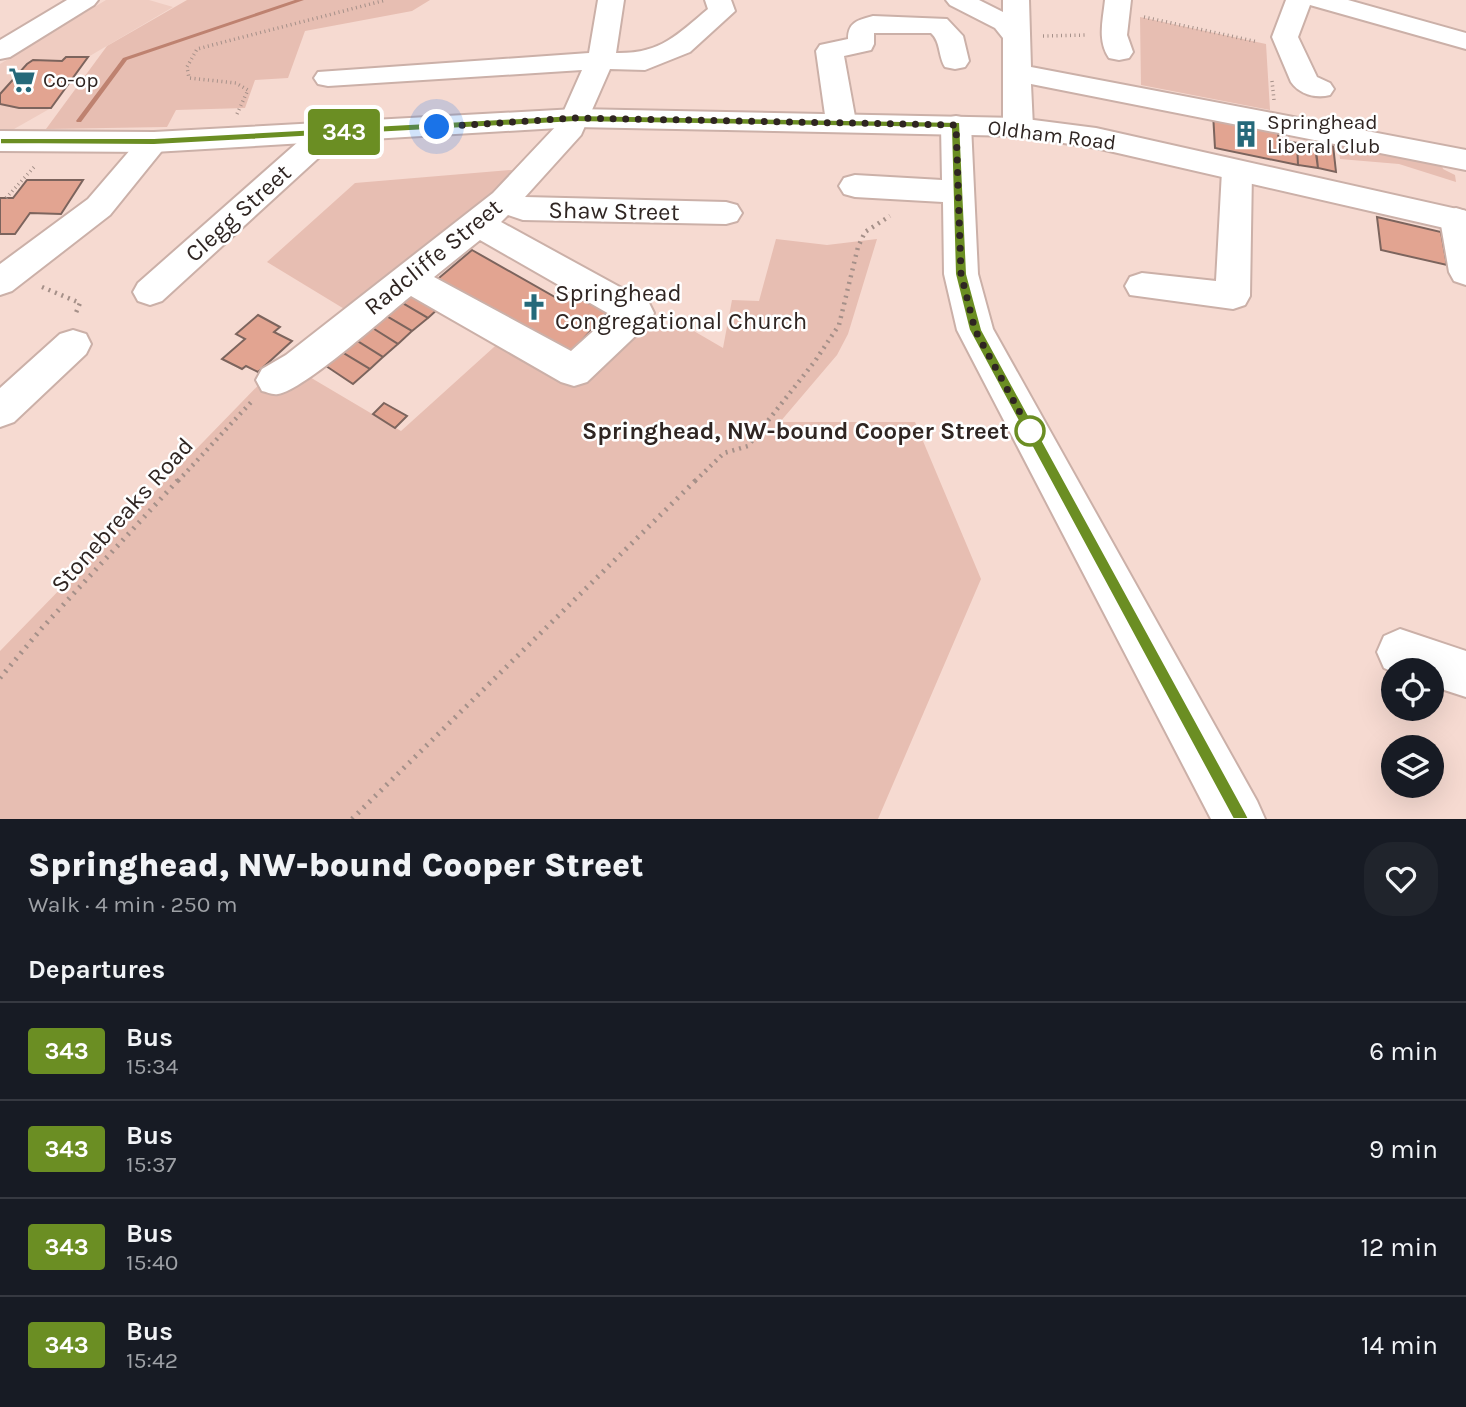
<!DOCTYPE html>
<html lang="en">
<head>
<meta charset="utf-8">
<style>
	body { margin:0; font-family:Karla,sans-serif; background:#20242c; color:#f1f3f6; height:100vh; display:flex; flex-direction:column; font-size:26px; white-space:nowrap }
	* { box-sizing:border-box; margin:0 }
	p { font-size:23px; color:#9ea1a6 }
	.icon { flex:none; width:38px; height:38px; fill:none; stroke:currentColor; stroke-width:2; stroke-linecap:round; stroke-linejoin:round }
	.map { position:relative; height:819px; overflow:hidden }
	.drawer { display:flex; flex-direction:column; background:#171b24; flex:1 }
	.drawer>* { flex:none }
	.badge { padding:0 14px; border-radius:5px; font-size:24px; line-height:46px }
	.buttons { position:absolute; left:1381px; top:658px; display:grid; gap:14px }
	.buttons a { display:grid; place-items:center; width:63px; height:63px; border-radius:50%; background:#171b24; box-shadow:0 7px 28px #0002; font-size:35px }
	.you { position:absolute; width:35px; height:35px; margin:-18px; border:5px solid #fff; border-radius:50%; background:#1a73e8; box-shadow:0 0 0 10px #1a73e833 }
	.map>.badge { position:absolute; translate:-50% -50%; box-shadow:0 0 0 4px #fff }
	h2 { padding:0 28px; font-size:26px; line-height:63px }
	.round { display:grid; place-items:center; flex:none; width:74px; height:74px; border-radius:28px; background:#20242c }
	.head { display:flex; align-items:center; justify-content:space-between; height:119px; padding:0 28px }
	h1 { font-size:33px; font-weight:800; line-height:52px }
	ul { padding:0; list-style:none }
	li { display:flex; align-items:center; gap:21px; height:98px; padding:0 28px; border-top:2px solid #363941 }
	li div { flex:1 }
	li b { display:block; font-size:26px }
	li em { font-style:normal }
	li .badge { min-width:77px; font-weight:700; text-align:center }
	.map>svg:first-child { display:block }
	.built { fill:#efccc1 }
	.green { fill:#e7beb2 }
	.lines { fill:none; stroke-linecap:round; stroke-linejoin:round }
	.stream { fill:#be8270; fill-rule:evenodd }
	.building { fill:#e2a491; stroke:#7c645d; stroke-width:2 }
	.minor-casing { stroke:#cbb0a8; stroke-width:4 }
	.major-casing { stroke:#cbb0a8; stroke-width:4 }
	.path-far2 { stroke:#a59089; stroke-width:3.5; stroke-dasharray:1 3.5; stroke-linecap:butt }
	.path-far1 { stroke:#a59089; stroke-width:4.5; stroke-dasharray:2 5; stroke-linecap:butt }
	.path { stroke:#a59089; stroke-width:5; stroke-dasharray:2 6; stroke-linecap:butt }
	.minor { fill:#fff; fill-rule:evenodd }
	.major { fill:#fff; fill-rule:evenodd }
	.line { fill:#6b8e23; stroke:#fff; stroke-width:2 }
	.walk { stroke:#2f2522; stroke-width:7; stroke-dasharray:0 12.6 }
	.stop-dot { fill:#fff; stroke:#6b8e23; stroke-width:3.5 }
	.labels { text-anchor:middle; stroke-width:5; stroke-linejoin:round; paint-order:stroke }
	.far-poi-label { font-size:21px; fill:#2f2522; stroke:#fff; text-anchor:start }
	.far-street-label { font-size:21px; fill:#2f2522; stroke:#fff }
	.street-label { font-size:24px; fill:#2f2522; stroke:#fff }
	.poi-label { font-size:24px; fill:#2f2522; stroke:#fff; text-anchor:start }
	.stop-label { font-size:24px; font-weight:bold; fill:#2f2522; stroke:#fff; text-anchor:end }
</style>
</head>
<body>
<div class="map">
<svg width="1466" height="819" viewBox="0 0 1466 819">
	<rect width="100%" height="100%" fill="#f6dad1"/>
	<!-- built -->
	<path class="built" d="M 106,0 L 149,0 L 173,7 L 88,57 L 51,108 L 0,137 L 0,64 Z"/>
	<!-- green -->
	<path class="green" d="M 187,0 L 430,0 L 412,11 L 305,31 L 288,78 L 255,80 L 245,108 L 176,110 L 167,127 L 46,129 L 107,46 Z
		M 1140,17 L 1266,44 L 1270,110 L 1141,85 Z
		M 1338,138 L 1440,159 L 1443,169 L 1455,175 L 1456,182 L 1399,164 L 1340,159 Z
		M 511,170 L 523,172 L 346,310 L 267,262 L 355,183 Z
		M 776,239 L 827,245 L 877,239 L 848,334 L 837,355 L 780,422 L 915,422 L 981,579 L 878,819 L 0,819 L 0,651 L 276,367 L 308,376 L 401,431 L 504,338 L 582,385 L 649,322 L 665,331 L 675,320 L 723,348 L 732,300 L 759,301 Z"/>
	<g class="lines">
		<!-- stream -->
		<path class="stream" d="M 295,0 L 304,0 L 127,60 L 81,122 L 77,122 L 76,121 L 123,58 Z"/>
	</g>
	<!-- building -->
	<path class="building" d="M 66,57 L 88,57 L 51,108 L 19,108 L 0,104 L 0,94 L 27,64 L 33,60 L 62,61 Z
		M 1213,113 L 1277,129 L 1279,139 L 1297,143 L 1298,165 L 1215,148 Z
		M 1315,140 L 1333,145 L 1336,172 L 1318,168 Z
		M 1297,143 L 1315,147 L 1318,168 L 1298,165 Z
		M 27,180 L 83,180 L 61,214 L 30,213 L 15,234 L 0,234 L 0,198 L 13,198 Z
		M 1377,217 L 1441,232 L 1447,265 L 1381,250 Z
		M 472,250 L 562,301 L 569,294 L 608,312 L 563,361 L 433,283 Z
		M 413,292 L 440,307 L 428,318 L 401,302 Z
		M 401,302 L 428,318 L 412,331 L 385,315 Z
		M 258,315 L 280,327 L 274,332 L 292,341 L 258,372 L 246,366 L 242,369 L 222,359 L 245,339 L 236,334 Z
		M 385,315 L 412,331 L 398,344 L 371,327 Z
		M 371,327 L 398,344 L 383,357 L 356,340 Z
		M 356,340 L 383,357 L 370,369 L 342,352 Z
		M 342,352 L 370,369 L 353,384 L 326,366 Z
		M 384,403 L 407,416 L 395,428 L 373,414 Z"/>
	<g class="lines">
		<defs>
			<path id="minor" d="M 67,0 L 98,0 L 94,5 L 10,57 L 0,59 L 0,40 Z
				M 598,0 L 624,0 L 616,53 C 660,54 676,36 708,9 L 705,0 L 731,0 L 735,11 L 690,52 L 645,70 L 610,69 L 581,135 L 525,197 L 726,202 L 737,205 L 742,213 L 737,221 L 726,224 L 523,220 L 508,215 L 501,222 L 649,303 L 654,313 L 649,323 L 587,382 L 574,386 L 561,382 L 411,296 C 386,316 304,390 278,394 C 272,395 267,392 262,391 L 256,380 L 262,369 L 286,355 L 493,193 L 558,124 L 582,70 L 328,86 L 318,84 L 314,78 L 318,72 L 589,53 ZM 480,240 L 611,315 L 571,351 L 434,277 Z
				M 946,0 L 979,0 L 1003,12 L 1003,0 L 1029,0 L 1031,67 L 1466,150 L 1466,170 L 1031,84 L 1033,127 L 1028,134 L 1018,136 L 1008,134 L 1003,127 L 1003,38 L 995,28 L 950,5 Z
				M 1105,0 L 1131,0 L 1127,35 L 1133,52 L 1129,58 L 1119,60 L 1109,58 C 1097,40 1103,20 1105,0 Z
				M 1286,0 L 1348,0 L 1466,33 L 1466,49 L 1310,5 L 1298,37 L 1317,77 L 1330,83 L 1334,89 L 1330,95 C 1316,99 1299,94 1291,82 L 1272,37 Z
				M 873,16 L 947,19 L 963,36 L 969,61 L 965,67 L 955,69 L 945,67 C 938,56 941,42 931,33 L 874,33 L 874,44 L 871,50 L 844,56 L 856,122 L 851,129 L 841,131 L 831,129 L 826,122 L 816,51 L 820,45 L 848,39 C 848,22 858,20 873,16 Z
				M 956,116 L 966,118 L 971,125 L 978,274 L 993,329 L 1257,801 L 1265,819 L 1211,819 L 957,330 L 944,274 L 943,202 L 855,197 L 844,194 L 839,186 L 844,178 L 855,175 L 942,180 L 941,125 L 946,118 Z
				M 327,123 L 338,126 L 342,133 L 338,140 L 162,301 L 150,305 L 138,301 L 133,292 L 138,283 L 316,126 Z
				M 154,132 L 165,135 L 169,142 L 110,215 L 12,291 L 0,295 L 0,264 L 88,199 L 143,135 Z
				M 1237,161 L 1248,164 L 1252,171 L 1250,296 L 1245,305 L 1233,309 L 1130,295 L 1125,286 L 1130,277 L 1142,273 L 1216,281 L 1222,171 L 1226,164 Z
				M 1456,208 L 1466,211 L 1466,285 L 1454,281 L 1449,272 L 1440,219 L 1445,211 Z
				M 73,330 L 86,334 L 91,344 L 86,354 L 14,422 L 0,427 L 0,388 L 60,334 Z
				M 1400,629 L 1466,651 L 1466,697 L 1432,686 L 1432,670 L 1393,672 L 1384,668 L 1377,652 L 1384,636 Z"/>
			<path id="major" d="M 575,109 L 1018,118 L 1096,128 L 1466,211 L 1466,233 L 1096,148 L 1018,136 L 575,127 L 154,152 L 0,151 L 0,131 L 154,132 Z"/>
		</defs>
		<!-- minor casing -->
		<use href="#minor" class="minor-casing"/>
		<!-- major casing -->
		<use href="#major" class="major-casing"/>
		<!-- path-far2 -->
		<path class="path-far2" d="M 1144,17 L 1258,42
			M 1043,36 L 1087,35
			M 1272,81 L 1274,100
			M 237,114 L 248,90 L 236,83 L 189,78 L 187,67 L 197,49 L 386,0
			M 6,198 L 36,165"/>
		<!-- path-far1 -->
		<path class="path-far1" d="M 42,287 L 80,303 L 75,315
			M 178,481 L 254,399
			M 695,481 L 724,453 L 748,446 L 815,361 L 839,325 L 858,247 L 865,232 L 890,216"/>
		<!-- path -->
		<path class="path" d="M 0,678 L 42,628 L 179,479
			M 352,819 L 697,479"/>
		<!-- minor -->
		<use href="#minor" class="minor"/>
		<!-- major -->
		<use href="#major" class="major"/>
	</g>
	<!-- line -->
	<path class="line" d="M 575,115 L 960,122 L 967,274 L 982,330 L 1246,813 L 1249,819 L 1233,819 L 969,330 L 955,274 L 951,128 L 575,122 L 154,145 L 0,144 L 0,138 L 154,138 Z"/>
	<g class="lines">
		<!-- walk -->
		<path class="walk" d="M 437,127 L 575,118 L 956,125 L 961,274 L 975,330 L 1030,431"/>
	</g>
	<!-- icons -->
	<defs>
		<symbol id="supermarket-bare" viewBox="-9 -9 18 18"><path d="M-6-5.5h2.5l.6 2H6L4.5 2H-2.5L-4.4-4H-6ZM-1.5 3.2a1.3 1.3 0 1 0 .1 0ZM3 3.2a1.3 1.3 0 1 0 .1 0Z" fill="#25697a" stroke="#fff" stroke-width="2.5" paint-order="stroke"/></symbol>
		<symbol id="building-bare" viewBox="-9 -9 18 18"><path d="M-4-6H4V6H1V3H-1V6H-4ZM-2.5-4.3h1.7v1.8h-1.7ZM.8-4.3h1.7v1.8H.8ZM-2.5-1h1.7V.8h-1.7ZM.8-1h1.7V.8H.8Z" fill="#25697a" stroke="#fff" stroke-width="2.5" paint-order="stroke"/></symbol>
		<symbol id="church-bare" viewBox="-9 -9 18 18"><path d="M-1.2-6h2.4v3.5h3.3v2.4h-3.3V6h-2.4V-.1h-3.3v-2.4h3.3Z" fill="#25697a" stroke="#fff" stroke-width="2.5" paint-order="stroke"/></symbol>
	</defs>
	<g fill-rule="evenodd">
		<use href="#supermarket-bare" x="3" y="61" width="38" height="38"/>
		<use href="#building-bare" x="1227" y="115" width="38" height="38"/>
		<use href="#church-bare" x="515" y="288" width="38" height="38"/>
	</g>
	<!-- markers -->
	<circle class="stop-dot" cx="1030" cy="431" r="14"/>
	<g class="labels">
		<!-- far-poi labels -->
		<g class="far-poi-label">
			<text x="43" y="87">Co-op</text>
			<text x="1267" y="129">Springhead<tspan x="1267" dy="24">Liberal Club</tspan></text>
		</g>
		<!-- far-street labels -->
		<g class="far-street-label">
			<text transform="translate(1052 135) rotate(7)" y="7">Oldham Road</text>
		</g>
		<!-- street labels -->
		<g class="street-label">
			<text transform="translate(614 211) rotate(1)" y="8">Shaw Street</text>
			<text transform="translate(238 213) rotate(-42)" y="8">Clegg Street</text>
			<text transform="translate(433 257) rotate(-39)" y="8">Radcliffe Street</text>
			<text transform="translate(122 515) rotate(-48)" y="8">Stonebreaks Road</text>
		</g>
		<!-- poi labels -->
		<g class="poi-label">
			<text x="555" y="301">Springhead<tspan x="555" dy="28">Congregational Church</tspan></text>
		</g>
		<!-- stop labels -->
		<g class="stop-label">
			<text x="1009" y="439">Springhead, NW-bound Cooper Street</text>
		</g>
	</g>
</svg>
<div class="buttons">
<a><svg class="icon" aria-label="locate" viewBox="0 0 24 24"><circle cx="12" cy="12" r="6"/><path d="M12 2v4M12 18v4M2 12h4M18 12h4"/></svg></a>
<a><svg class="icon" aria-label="layers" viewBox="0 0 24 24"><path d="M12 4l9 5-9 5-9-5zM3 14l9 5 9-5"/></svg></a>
</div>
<div class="you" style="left:437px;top:127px"></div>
<b class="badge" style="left:344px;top:132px;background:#6b8e23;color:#fff">343</b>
</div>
<section class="drawer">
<div class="head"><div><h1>Springhead, NW-bound Cooper Street</h1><p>Walk · 4 min · 250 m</p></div><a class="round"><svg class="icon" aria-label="heart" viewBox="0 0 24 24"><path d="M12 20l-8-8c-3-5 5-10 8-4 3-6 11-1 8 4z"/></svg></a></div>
<h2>Departures</h2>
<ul>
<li><span class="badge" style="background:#6b8e23;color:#fff">343</span><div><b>Bus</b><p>15:34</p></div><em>6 min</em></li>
<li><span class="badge" style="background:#6b8e23;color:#fff">343</span><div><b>Bus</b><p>15:37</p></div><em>9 min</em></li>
<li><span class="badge" style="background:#6b8e23;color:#fff">343</span><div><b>Bus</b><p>15:40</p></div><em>12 min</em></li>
<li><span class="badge" style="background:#6b8e23;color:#fff">343</span><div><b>Bus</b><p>15:42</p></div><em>14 min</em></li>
</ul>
</section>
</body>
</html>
